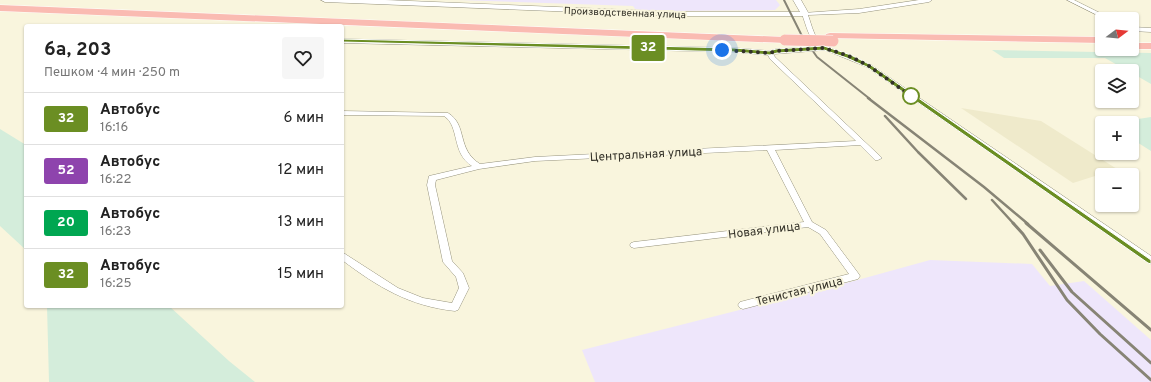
<!DOCTYPE html>
<html lang="ru">
<head>
<meta charset="utf-8">
<style>
	body { margin:0; font-family:Overpass,sans-serif; background:#f6f6f6; color:#222; height:100vh; display:flex; flex-direction:column; font-size:15px; white-space:nowrap }
	* { box-sizing:border-box; margin:0 }
	p { font-size:13px; color:#767676 }
	.icon { flex:none; width:22px; height:22px; fill:none; stroke:currentColor; stroke-width:2; stroke-linecap:round; stroke-linejoin:round }
	.map { position:relative; flex:1; overflow:hidden }
	.side { position:absolute; left:24px; top:24px; width:320px; height:284px; display:flex; flex-direction:column; background:#fff; border-radius:4px; box-shadow:0 1px 3px #0004 }
	.side>* { flex:none }
	.badge { padding:0 8px; border-radius:3px; font-size:14px; line-height:26px }
	.needle { width:26px; rotate:74deg }
	.fabs { position:absolute; left:1095px; top:12px; display:grid; gap:8px }
	.fabs a { display:grid; place-items:center; width:44px; height:44px; border-radius:4px; background:#fff; box-shadow:0 1px 3px #0004; font-size:20px }
	.you { position:absolute; width:20px; height:20px; margin:-10px; border:3px solid #fff; border-radius:50%; background:#1a73e8; box-shadow:0 0 0 6px #1a73e833 }
	.map>.badge { position:absolute; translate:-50% -50%; box-shadow:0 0 0 2px #fff }
	.round { display:grid; place-items:center; flex:none; width:42px; height:42px; border-radius:4px; background:#f6f6f6 }
	.summary { display:flex; align-items:center; justify-content:space-between; height:68px; padding:0 20px }
	h1 { font-size:19px; font-weight:700; line-height:30px }
	ul { padding:0; list-style:none }
	li { display:flex; align-items:center; gap:12px; height:52px; padding:0 20px; border-top:1px solid #e0e0e0 }
	li div { flex:1 }
	li b { display:block; font-size:15px }
	li em { font-style:normal }
	li .badge { min-width:44px; font-weight:700; text-align:center }
	.map>svg:first-child { display:block }
	.built { fill:#efeacb }
	.industrial { fill:#eee6fb }
	.green { fill:#d4eddb }
	.lines { fill:none; stroke-linecap:round; stroke-linejoin:round }
	.street-casing { stroke:#96937d; stroke-width:1 }
	.secondary-casing { stroke:#96937d; stroke-width:1 }
	.highway-casing { stroke:#fff; stroke-width:1 }
	.street { fill:#fff; fill-rule:evenodd }
	.secondary { fill:#fff; fill-rule:evenodd }
	.highway { fill:#fabbb2; fill-rule:evenodd }
	.rail-far2 { stroke:#878475; stroke-width:2 }
	.rail-far1 { stroke:#878475; stroke-width:2.5 }
	.rail { stroke:#878475; stroke-width:3 }
	.highway-bridge-casing { stroke:#fff; stroke-width:12; stroke-linecap:butt }
	.highway-bridge { stroke:#fabbb2; stroke-width:11 }
	.line { fill:#6b8e23; stroke:#fff }
	.walk { stroke:#333128; stroke-width:4; stroke-dasharray:0 7.2 }
	.stop-dot { fill:#fff; stroke:#6b8e23; stroke-width:2 }
	.labels { text-anchor:middle; stroke-width:4; stroke-linejoin:round; paint-order:stroke }
	.far-street-label { font-size:10px; fill:#333128; stroke:#f9f5dd }
	.street-label { font-size:12px; fill:#333128; stroke:#f9f5dd }
</style>
</head>
<body>
<div class="map">
<svg width="1151" height="382" viewBox="0 0 1151 382">
	<rect width="100%" height="100%" fill="#f9f5dd"/>
	<!-- built -->
	<path class="built" d="M 961,108 L 1041,121 L 1117,169 L 1073,183 Z"/>
	<!-- industrial -->
	<path class="industrial" d="M 458,0 L 776,0 L 780,5 L 775,10 L 674,11 L 673,10 L 636,10 L 633,6 Z
		M 930,260 L 1032,264 L 1050,286 L 1084,281 L 1151,340 L 1151,382 L 595,382 L 582,350 L 854,281 Z"/>
	<!-- green -->
	<path class="green" d="M 992,50 L 1151,53 L 1151,84 L 1132,73 L 1132,71 L 1128,71 L 1105,58 L 1004,58 Z
		M 1151,117 L 1151,151 L 1132,139 L 1132,123 L 1113,123 Z
		M 0,129 L 26,145 L 26,250 L 0,226 Z
		M 47,306 L 169,306 L 229,361 L 255,382 L 49,382 Z"/>
	<g class="lines">
		<defs>
			<path id="street" d="M 919,0 L 932,0 L 929,2 L 859,13 L 808,15 C 812,26 814,38 823,45 L 871,65 L 1151,256 L 1151,264 L 867,67 L 825,50 L 773,54 L 775,57 L 882,158 L 878,160 L 875,160 L 860,145 L 775,150 L 812,222 L 826,230 L 858,273 L 860,276 L 858,279 L 743,309 L 740,308 L 738,305 L 740,302 L 849,274 L 820,234 L 808,227 L 634,248 L 631,247 L 630,245 L 631,243 L 634,242 L 804,222 L 767,150 L 535,161 L 479,169 L 436,180 L 435,185 L 452,261 L 463,273 L 469,288 L 458,310 L 455,311 C 409,306 378,287 342,260 L 342,252 L 398,288 L 423,298 L 452,303 L 459,288 L 456,277 L 443,262 L 427,185 L 429,176 L 472,166 C 451,153 460,126 444,116 L 342,115 L 342,111 L 448,113 C 468,125 456,149 480,164 L 535,157 L 856,141 L 770,59 L 768,55 L 735,52 L 342,43 L 342,39 L 735,48 L 770,51 L 776,49 L 818,47 C 809,39 806,25 802,14 L 803,13 L 859,9 Z
				M 1067,0 L 1074,0 L 1112,19 L 1105,19 Z
				M 1132,27 L 1151,28 L 1151,32 L 1132,31 Z"/>
			<path id="secondary" d="M 321,0 L 385,0 L 678,12 L 800,12 L 793,0 L 801,0 L 809,14 L 805,16 L 678,16 L 325,2 Z"/>
			<path id="highway" d="M 0,5 L 785,37 L 790,40 L 785,43 L 0,11 Z
				M 830,33 L 1102,37 L 1102,43 L 826,38 L 825,36 L 826,34 Z
				M 1132,43 L 1151,43 L 1151,49 L 1131,49 L 1132,49 Z"/>
		</defs>
		<!-- street casing -->
		<use href="#street" class="street-casing"/>
		<!-- secondary casing -->
		<use href="#secondary" class="secondary-casing"/>
		<!-- highway casing -->
		<use href="#highway" class="highway-casing"/>
		<!-- street -->
		<use href="#street" class="street"/>
		<!-- secondary -->
		<use href="#secondary" class="secondary"/>
		<!-- highway -->
		<use href="#highway" class="highway"/>
		<!-- rail-far2 -->
		<path class="rail-far2" d="M 784,0 L 801,34 L 817,57 L 870,99"/>
		<!-- rail-far1 -->
		<path class="rail-far1" d="M 868,98 L 984,187 L 1028,224
			M 885,116 L 918,152 L 966,199
			M 992,200 L 1014,224"/>
		<!-- rail -->
		<path class="rail" d="M 1013,223 L 1023,234 L 1067,300 L 1100,334 L 1151,380
			M 1026,223 L 1151,330
			M 1040,250 L 1072,292 L 1151,363"/>
		<defs>
			<path id="highway-bridge" d="M 785,40 L 833,41"/>
		</defs>
		<!-- highway-bridge casing -->
		<use href="#highway-bridge" class="highway-bridge-casing"/>
		<!-- highway-bridge -->
		<use href="#highway-bridge" class="highway-bridge"/>
	</g>
	<!-- line -->
	<path class="line" d="M 340,39 L 735,48 L 769,51 L 776,49 L 824,46 L 851,55 L 871,65 L 1151,260 L 1151,264 L 1148,263 L 867,67 L 847,58 L 824,50 L 777,53 L 770,55 L 735,52 L 342,42 L 340,42 Z"/>
	<g class="lines">
		<!-- walk -->
		<path class="walk" d="M 722,50 L 770,53 L 776,51 L 824,48 L 849,56 L 869,66 L 911,96"/>
	</g>
	<!-- markers -->
	<circle class="stop-dot" cx="911" cy="96" r="8"/>
	<g class="labels">
		<!-- far-street labels -->
		<g class="far-street-label">
			<text transform="translate(625 12) rotate(2)" y="4">Производственная улица</text>
		</g>
		<!-- street labels -->
		<g class="street-label">
			<text transform="translate(646 154) rotate(-3)" y="4">Центральная улица</text>
			<text transform="translate(764 230) rotate(-7)" y="4">Новая улица</text>
			<text transform="translate(799 291) rotate(-14)" y="4">Тенистая улица</text>
		</g>
	</g>
</svg>
<div class="fabs">
<a><svg class="needle" viewBox="-14 -14 28 28"><path d="M0-13l5 13h-10z" fill="#e53935"/><path d="M0 13l5-13h-10z" fill="#767676"/></svg></a>
<a><svg class="icon" aria-label="layers" viewBox="0 0 24 24"><path d="M12 4l9 5-9 5-9-5zM3 14l9 5 9-5"/></svg></a>
<a>+</a>
<a>−</a>
</div>
<div class="you" style="left:722px;top:50px"></div>
<b class="badge" style="left:648px;top:48px;background:#6b8e23;color:#fff">32</b>
<section class="side">
<div class="summary"><div><h1>6a, 203</h1><p>Пешком · 4 мин · 250 m</p></div><a class="round"><svg class="icon" aria-label="heart" viewBox="0 0 24 24"><path d="M12 20l-8-8c-3-5 5-10 8-4 3-6 11-1 8 4z"/></svg></a></div>
<ul>
<li><span class="badge" style="background:#6b8e23;color:#fff">32</span><div><b>Автобус</b><p>16:16</p></div><em>6 мин</em></li>
<li><span class="badge" style="background:#8e44ad;color:#fff">52</span><div><b>Автобус</b><p>16:22</p></div><em>12 мин</em></li>
<li><span class="badge" style="background:#00a651;color:#fff">20</span><div><b>Автобус</b><p>16:23</p></div><em>13 мин</em></li>
<li><span class="badge" style="background:#6b8e23;color:#fff">32</span><div><b>Автобус</b><p>16:25</p></div><em>15 мин</em></li>
</ul>
</section>
</div>
</body>
</html>
